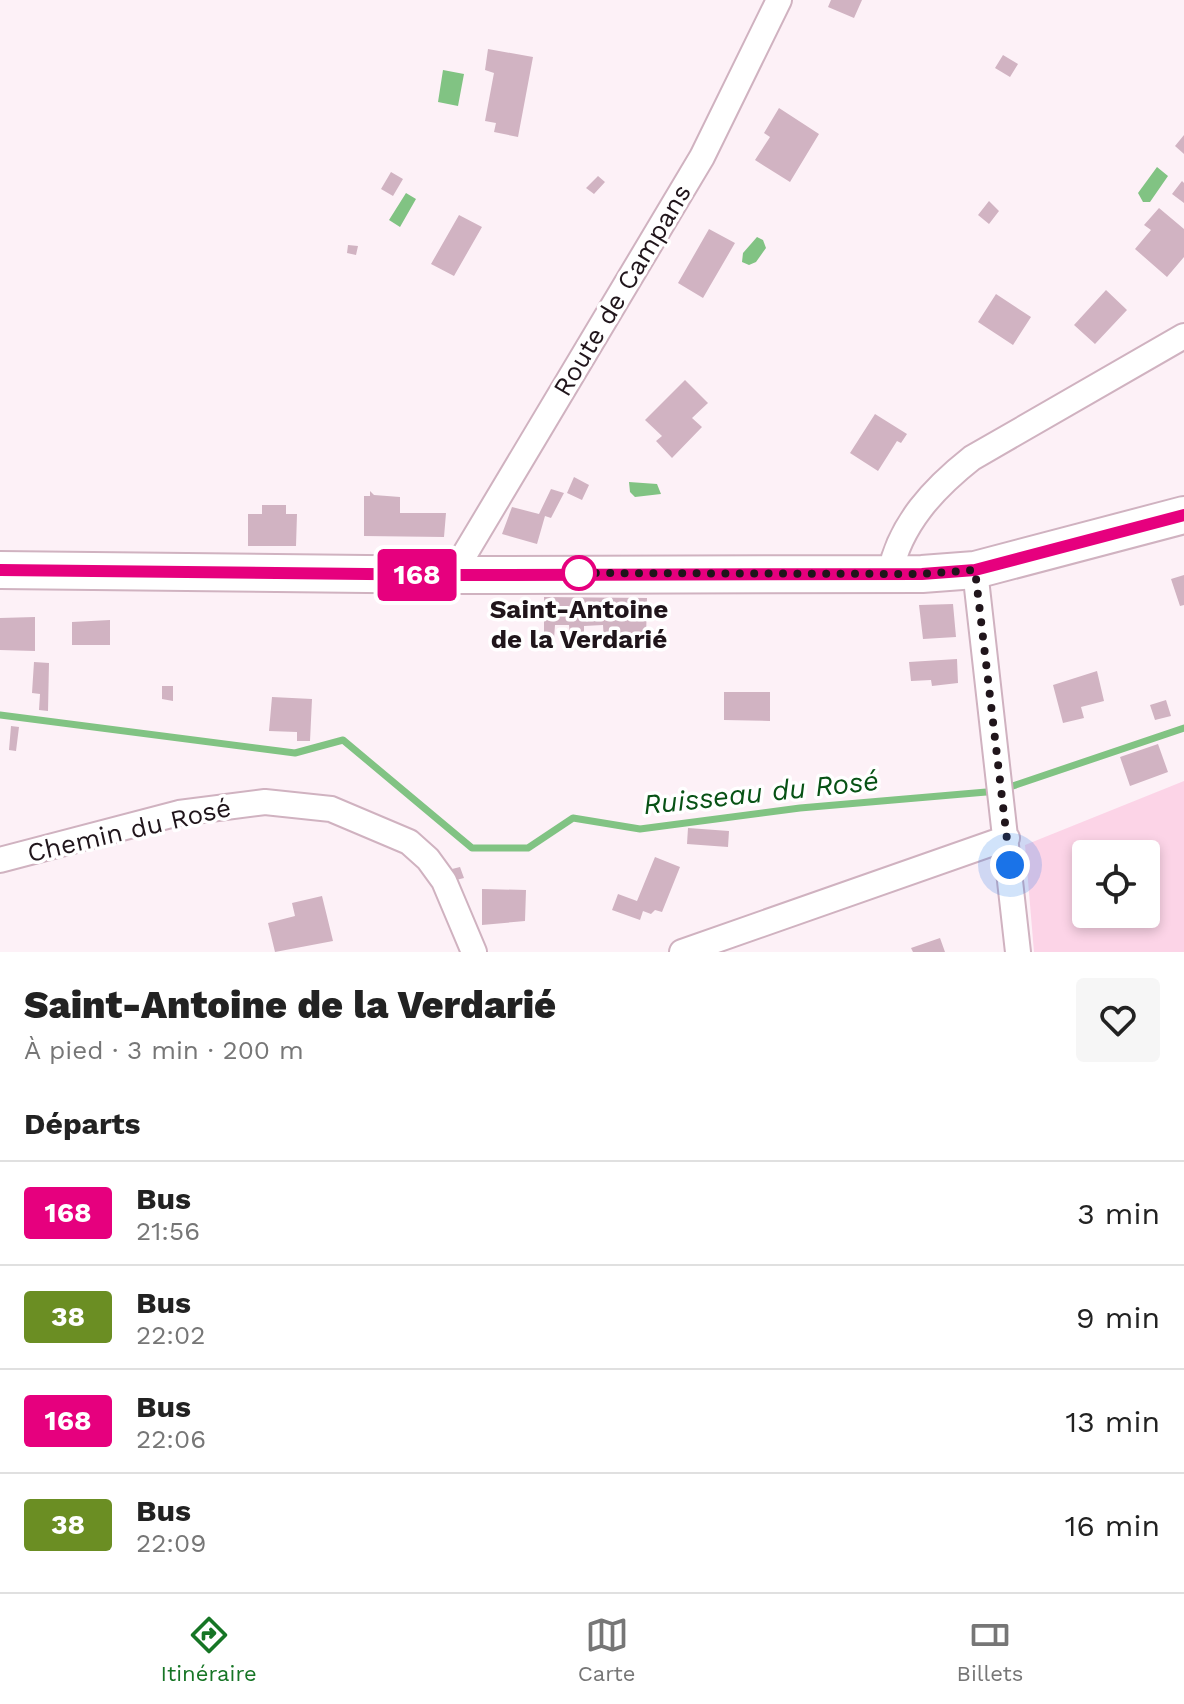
<!DOCTYPE html>
<html lang="fr">
<head>
<meta charset="utf-8">
<style>
	body { margin:0; font-family:"Work Sans",sans-serif; background:#f6f6f6; color:#222; height:100vh; display:flex; flex-direction:column; font-size:30px; white-space:nowrap }
	* { box-sizing:border-box; margin:0 }
	p { font-size:26px; color:#767676 }
	.icon { flex:none; width:44px; height:44px; fill:none; stroke:currentColor; stroke-width:2; stroke-linecap:round; stroke-linejoin:round }
	.map { position:relative; height:952px; overflow:hidden }
	.drawer { display:flex; flex-direction:column; background:#fff; flex:1 }
	.drawer>* { flex:none }
	.badge { padding:0 16px; border-radius:6px; font-size:28px; line-height:52px }
	.controls { position:absolute; left:1072px; top:840px; display:grid; gap:16px }
	.controls a { display:grid; place-items:center; width:88px; height:88px; border-radius:8px; background:#fff; box-shadow:0 4px 12px #0003; font-size:40px }
	.you { position:absolute; width:40px; height:40px; margin:-20px; border:6px solid #fff; border-radius:50%; background:#1a73e8; box-shadow:0 0 0 12px #1a73e833 }
	.map>.badge { position:absolute; translate:-50% -50%; box-shadow:0 0 0 4px #fff }
	h2 { padding:0 24px; font-size:30px; line-height:72px }
	.round { display:grid; place-items:center; flex:none; width:84px; height:84px; border-radius:8px; background:#f6f6f6 }
	.headline { display:flex; align-items:center; justify-content:space-between; height:136px; padding:0 24px }
	h1 { font-size:38px; font-weight:800; line-height:60px }
	ul { padding:0; list-style:none }
	li { display:flex; align-items:center; gap:24px; height:104px; padding:0 24px; border-top:2px solid #e0e0e0 }
	li div { flex:1 }
	li b { display:block; font-size:30px }
	li em { font-style:normal }
	li .badge { min-width:88px; font-weight:700; text-align:center }
	.menu { display:flex; justify-content:space-around; align-items:center; height:112px; border-top:2px solid #e0e0e0; background:#fff; font-size:22px; color:#767676 }
	.menu a { display:grid; justify-items:center; gap:4px }
	.menu .current { color:#167525 }
	.map>svg:first-child { display:block }
	.green { fill:#fcd4e7; fill-rule:evenodd }
	.water { fill:#81c383 }
	.lines { fill:none; stroke-linecap:round; stroke-linejoin:round }
	.stream { stroke:#81c383; stroke-width:7 }
	.building { fill:#d1b3c2 }
	.street-casing { stroke:#d0b2c0; stroke-width:28 }
	.primary-casing { stroke:#d0b2c0; stroke-width:40 }
	.street { stroke:#fff; stroke-width:24 }
	.primary { stroke:#fff; stroke-width:36 }
	.line-casing { stroke:#fff; stroke-width:18 }
	.line { stroke:#e6007e; stroke-width:12 }
	.walk { stroke:#20151b; stroke-width:8; stroke-dasharray:0 14.4 }
	.stop-dot { fill:#fff; stroke:#e6007e; stroke-width:4 }
	.labels { text-anchor:middle; stroke-width:7; stroke-linejoin:round; paint-order:stroke }
	.street-label { font-size:26px; fill:#20151b; stroke:#fff }
	.stop-label { font-size:26px; font-weight:bold; fill:#20151b; stroke:#fff }
	.water-label { font-size:28px; font-style:italic; fill:#075215; stroke:#fff }
</style>
</head>
<body>
<div class="map">
<svg width="1184" height="952" viewBox="0 0 1184 952">
	<rect width="100%" height="100%" fill="#fdf1f7"/>
	<!-- green -->
	<path class="green" d="M 1184,781 L 1184,952 L 1034,952 L 1025,845 ZM 1086,854 L 1146,854 L 1146,914 L 1086,914 Z"/>
	<!-- water -->
	<path class="water" d="M 443,70 L 464,74 L 458,106 L 438,102 Z
		M 1157,167 L 1168,176 L 1150,202 L 1143,202 L 1138,193 Z
		M 406,193 L 416,199 L 400,227 L 389,220 Z
		M 757,237 L 763,240 L 766,248 L 756,262 L 749,265 L 742,262 L 743,253 Z
		M 629,482 L 657,484 L 661,494 L 635,497 L 630,492 Z"/>
	<g class="lines">
		<!-- stream -->
		<path class="stream" d="M 0,715 L 295,753 L 343,740 L 472,848 L 528,848 L 573,818 L 640,829 L 800,808 L 998,791 L 1184,728"/>
	</g>
	<!-- building -->
	<path class="building" d="M 831,0 L 862,0 L 854,18 L 828,7 Z
		M 488,49 L 533,57 L 518,137 L 494,132 L 496,123 L 485,121 L 494,73 L 485,70 Z
		M 1003,55 L 1018,64 L 1010,77 L 995,68 Z
		M 779,108 L 819,134 L 790,182 L 755,160 L 770,137 L 764,133 Z
		M 1184,135 L 1184,154 L 1175,146 Z
		M 391,172 L 403,179 L 393,196 L 381,189 Z
		M 598,176 L 605,182 L 594,194 L 586,188 Z
		M 1182,181 L 1184,183 L 1184,203 L 1172,194 Z
		M 989,201 L 999,211 L 989,224 L 978,215 Z
		M 1159,208 L 1184,229 L 1184,257 L 1167,277 L 1135,249 L 1151,230 L 1144,225 Z
		M 459,215 L 482,227 L 454,276 L 431,264 Z
		M 709,229 L 735,243 L 703,298 L 678,283 Z
		M 348,245 L 358,246 L 356,255 L 347,253 Z
		M 1106,290 L 1127,310 L 1095,344 L 1074,325 Z
		M 996,294 L 1031,317 L 1013,345 L 978,322 Z
		M 685,380 L 708,403 L 692,418 L 702,427 L 672,458 L 656,441 L 662,436 L 645,420 Z
		M 875,414 L 907,434 L 901,443 L 897,441 L 878,471 L 850,453 Z
		M 574,477 L 589,485 L 582,500 L 567,493 Z
		M 551,489 L 564,493 L 551,518 L 545,516 L 537,544 L 502,534 L 512,507 L 539,514 Z
		M 370,491 L 374,495 L 400,497 L 400,513 L 446,513 L 444,537 L 364,536 L 364,496 L 370,496 Z
		M 262,505 L 286,505 L 286,514 L 297,514 L 296,546 L 248,546 L 248,514 L 262,514 Z
		M 1184,575 L 1184,605 L 1180,606 L 1171,579 Z
		M 544,597 L 647,598 L 646,639 L 604,640 L 603,625 L 584,626 L 584,639 L 570,638 L 569,625 L 555,625 L 554,639 L 544,639 Z
		M 953,604 L 956,637 L 923,639 L 919,605 Z
		M 35,617 L 35,651 L 0,650 L 0,618 Z
		M 110,620 L 110,645 L 72,645 L 72,622 Z
		M 957,659 L 958,683 L 932,686 L 931,680 L 911,681 L 909,662 Z
		M 34,662 L 49,663 L 48,711 L 39,710 L 40,694 L 32,693 Z
		M 1097,671 L 1104,701 L 1081,707 L 1084,718 L 1063,723 L 1053,685 Z
		M 162,686 L 173,686 L 173,701 L 162,699 Z
		M 724,692 L 770,692 L 770,721 L 724,720 Z
		M 272,697 L 312,699 L 310,741 L 297,741 L 297,732 L 269,731 Z
		M 1166,700 L 1171,716 L 1155,720 L 1150,705 Z
		M 11,726 L 19,727 L 16,751 L 9,750 Z
		M 1158,744 L 1168,772 L 1130,786 L 1120,757 Z
		M 688,828 L 729,831 L 728,847 L 687,844 Z
		M 655,857 L 680,867 L 662,912 L 655,910 L 651,914 L 643,911 L 640,920 L 612,910 L 618,894 L 637,901 Z
		M 460,867 L 464,878 L 456,880 L 452,869 Z
		M 482,889 L 526,890 L 525,921 L 482,925 Z
		M 322,896 L 333,941 L 275,952 L 268,923 L 295,916 L 292,903 Z
		M 940,938 L 945,952 L 913,952 L 911,948 Z"/>
	<g class="lines">
		<defs>
			<path id="street" d="M 975,570 L 1018,952
				M 890,573 C 900,524 934,488 972,458 L 1184,336
				M 457,575 L 463,557 L 702,157 L 779,0
				M 0,860 L 179,813 L 265,802 L 331,809 L 409,842 L 428,859 L 444,881 L 474,952
				M 682,952 L 1007,838"/>
			<path id="primary" d="M 0,570 L 457,575 L 922,574 L 975,570 L 1184,515"/>
		</defs>
		<!-- street casing -->
		<use href="#street" class="street-casing"/>
		<!-- primary casing -->
		<use href="#primary" class="primary-casing"/>
		<!-- street -->
		<use href="#street" class="street"/>
		<!-- primary -->
		<use href="#primary" class="primary"/>
	</g>
	<g class="lines">
		<defs>
			<path id="line" d="M 0,570 L 457,575 L 922,574 L 975,570 L 1184,515"/>
		</defs>
		<!-- line casing -->
		<use href="#line" class="line-casing"/>
		<!-- line -->
		<use href="#line" class="line"/>
		<!-- walk -->
		<path class="walk" d="M 579,573 L 573,573 L 922,574 L 975,570 L 1010,865"/>
	</g>
	<!-- markers -->
	<circle class="stop-dot" cx="579" cy="573" r="16"/>
	<g class="labels">
		<!-- street labels -->
		<g class="street-label">
			<text transform="translate(622 290) rotate(-59)" y="9">Route de Campans</text>
			<text transform="translate(129 830) rotate(-13)" y="9">Chemin du Rosé</text>
		</g>
		<!-- stop labels -->
		<g class="stop-label">
			<text x="579" y="618">Saint-Antoine<tspan x="579" dy="30">de la Verdarié</tspan></text>
		</g>
		<!-- water labels -->
		<g class="water-label">
			<text transform="translate(761 792) rotate(-6)" y="10">Ruisseau du Rosé</text>
		</g>
	</g>
</svg>
<div class="controls">
<a><svg class="icon" aria-label="locate" viewBox="0 0 24 24"><circle cx="12" cy="12" r="6"/><path d="M12 2v4M12 18v4M2 12h4M18 12h4"/></svg></a>
</div>
<div class="you" style="left:1010px;top:865px"></div>
<b class="badge" style="left:417px;top:575px;background:#e6007e;color:#fff">168</b>
</div>
<section class="drawer">
<div class="headline"><div><h1>Saint-Antoine de la Verdarié</h1><p>À pied · 3 min · 200 m</p></div><a class="round"><svg class="icon" aria-label="heart" viewBox="0 0 24 24"><path d="M12 20l-8-8c-3-5 5-10 8-4 3-6 11-1 8 4z"/></svg></a></div>
<h2>Départs</h2>
<ul>
<li><span class="badge" style="background:#e6007e;color:#fff">168</span><div><b>Bus</b><p>21:56</p></div><em>3 min</em></li>
<li><span class="badge" style="background:#6b8e23;color:#fff">38</span><div><b>Bus</b><p>22:02</p></div><em>9 min</em></li>
<li><span class="badge" style="background:#e6007e;color:#fff">168</span><div><b>Bus</b><p>22:06</p></div><em>13 min</em></li>
<li><span class="badge" style="background:#6b8e23;color:#fff">38</span><div><b>Bus</b><p>22:09</p></div><em>16 min</em></li>
</ul>
</section>
<nav class="menu">
<a class="current"><svg class="icon" aria-label="directions" viewBox="0 0 24 24"><path d="M12 3l9 9-9 9-9-9zM9 14v-3h6M13 9l2 2-2 2"/></svg>Itinéraire</a>
<a><svg class="icon" aria-label="map" viewBox="0 0 24 24"><path d="M3 6l6-2 6 2 6-2v14l-6 2-6-2-6 2zM9 4v14M15 6v14"/></svg>Carte</a>
<a><svg class="icon" aria-label="tickets" viewBox="0 0 24 24"><path d="M3 7h18v10H3zM15 7v10"/></svg>Billets</a>
</nav>
</body>
</html>
